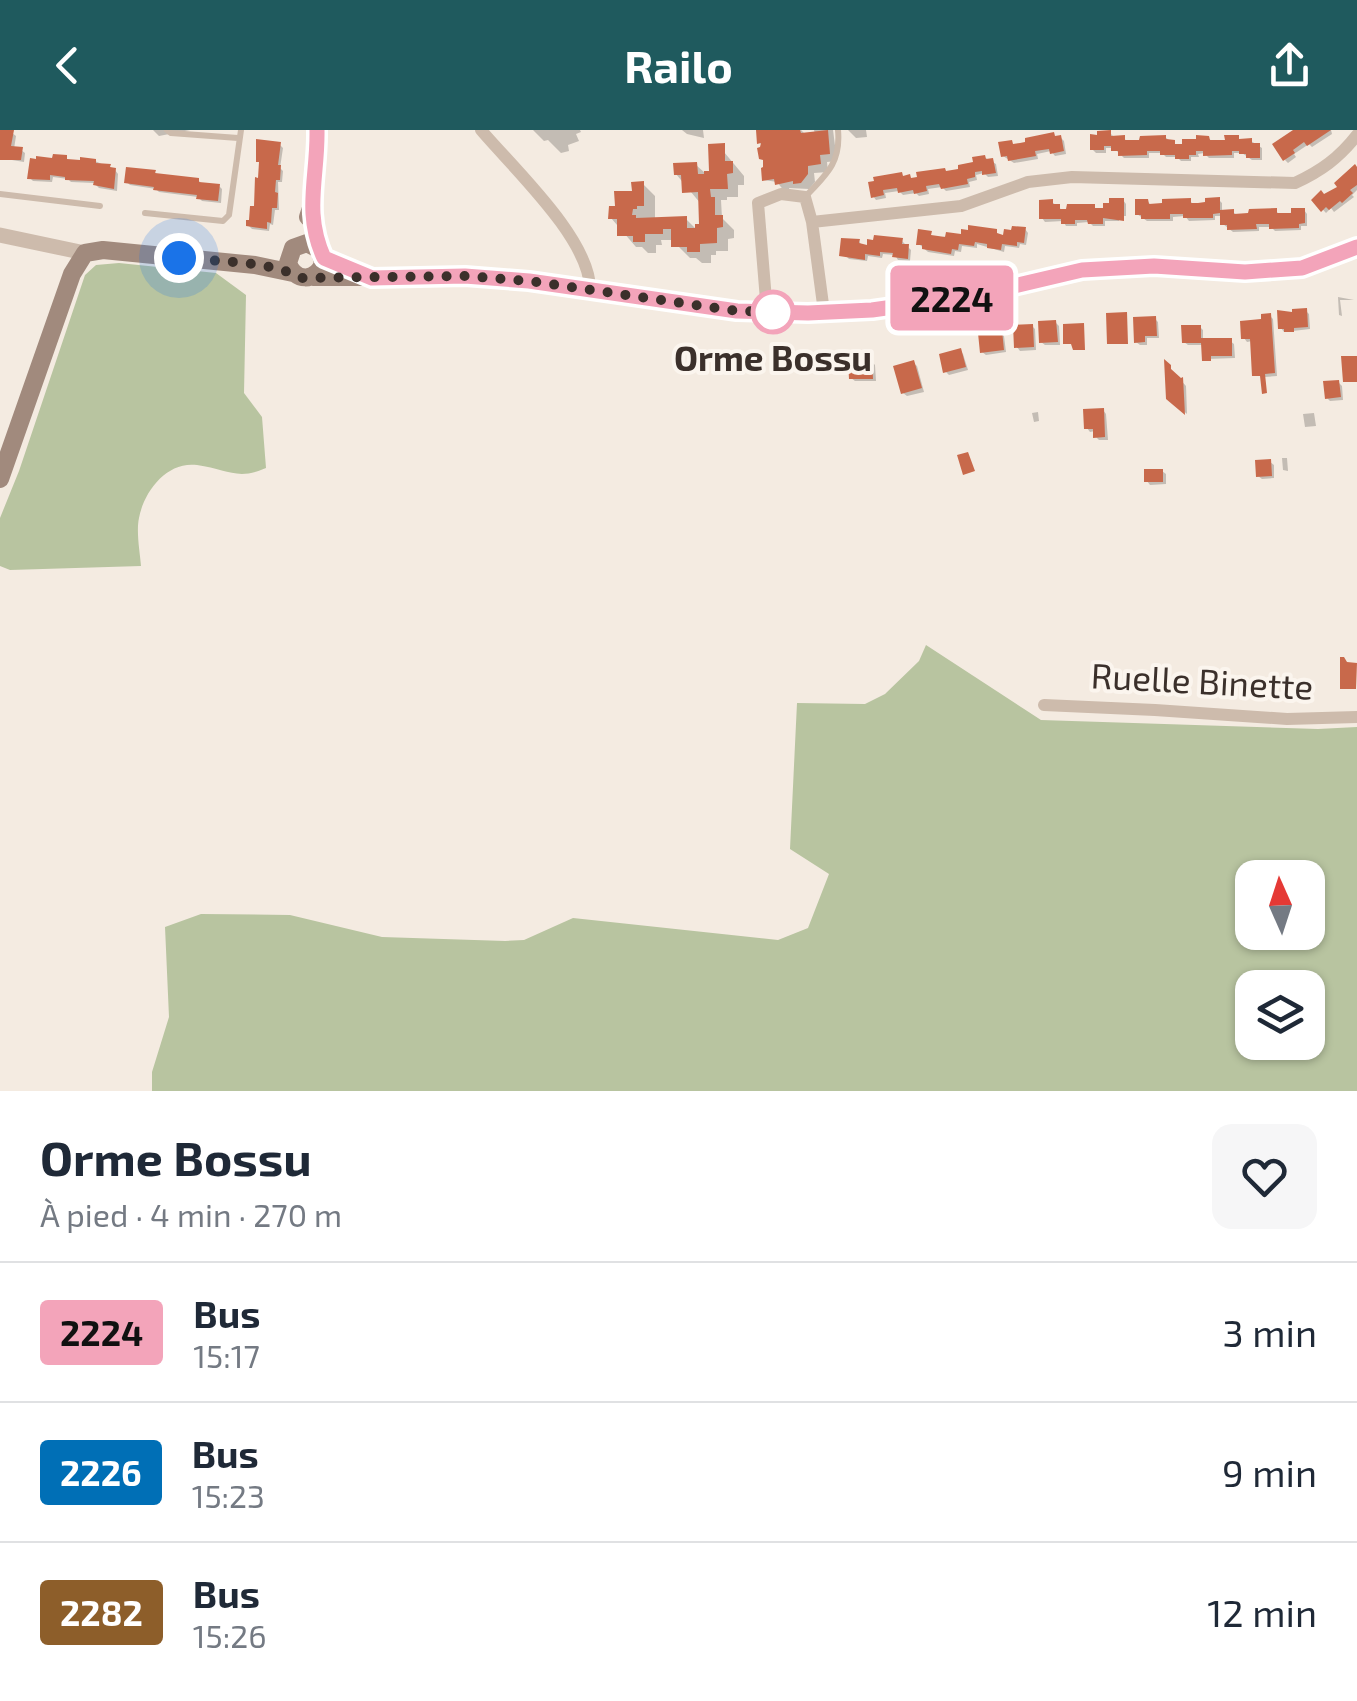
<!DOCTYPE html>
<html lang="fr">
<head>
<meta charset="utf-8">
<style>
	body { margin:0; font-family:"Exo 2",sans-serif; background:#f6f6f7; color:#1f2937; height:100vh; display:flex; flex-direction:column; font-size:38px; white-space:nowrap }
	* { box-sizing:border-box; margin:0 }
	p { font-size:32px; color:#747a83 }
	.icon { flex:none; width:55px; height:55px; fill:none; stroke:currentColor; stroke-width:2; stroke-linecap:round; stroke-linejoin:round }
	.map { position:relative; height:961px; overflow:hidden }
	.panel { display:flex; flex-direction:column; background:#fff; flex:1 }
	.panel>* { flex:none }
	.badge { padding:0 20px; border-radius:8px; font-size:35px; line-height:65px }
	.needle { width:65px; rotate:357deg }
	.controls { position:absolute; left:1235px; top:730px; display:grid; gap:20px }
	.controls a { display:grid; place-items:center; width:90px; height:90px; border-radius:20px; background:#fff; box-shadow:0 2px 8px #0004; font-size:50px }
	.you { position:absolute; width:50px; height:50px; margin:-25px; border:8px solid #fff; border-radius:50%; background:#1a73e8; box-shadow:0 0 0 15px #1a73e833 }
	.map>.badge { position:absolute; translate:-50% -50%; box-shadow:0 0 0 5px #fff }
	.round { display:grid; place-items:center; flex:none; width:105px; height:105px; border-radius:20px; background:#f6f6f7 }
	.summary { display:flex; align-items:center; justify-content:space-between; height:170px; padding:0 40px }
	h1 { font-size:48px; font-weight:700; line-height:75px }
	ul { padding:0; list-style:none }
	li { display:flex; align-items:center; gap:30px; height:140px; padding:0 40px; border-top:2px solid #e0e1e3 }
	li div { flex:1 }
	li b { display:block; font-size:38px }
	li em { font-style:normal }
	li .badge { min-width:110px; font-weight:700; text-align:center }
	header { display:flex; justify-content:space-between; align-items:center; height:130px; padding:0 40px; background:#1f5a5e; color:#fff; font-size:45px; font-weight:700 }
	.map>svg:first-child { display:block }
	.green { fill:#b8c4a0; fill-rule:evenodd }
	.shadow { fill:#0003 }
	.building { fill:#c8694b }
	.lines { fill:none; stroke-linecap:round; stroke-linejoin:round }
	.service { stroke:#cdbbac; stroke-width:6 }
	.minor { stroke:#cdbbac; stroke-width:12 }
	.tertiary { stroke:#cdbbac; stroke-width:15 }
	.secondary { stroke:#a18a7d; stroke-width:18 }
	.line-casing { stroke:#fff; stroke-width:22 }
	.line { stroke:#f3a4ba; stroke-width:15 }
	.walk { stroke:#3b302b; stroke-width:10; stroke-dasharray:0 18 }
	.stop-dot { fill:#fff; stroke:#f3a4ba; stroke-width:5 }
	.labels { text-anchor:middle; stroke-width:8; stroke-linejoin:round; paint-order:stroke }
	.stop-label { font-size:35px; font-weight:bold; fill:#3b302b; stroke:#fbf5ee }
	.street-label { font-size:35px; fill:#3b302b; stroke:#fbf5ee }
</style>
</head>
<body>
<header><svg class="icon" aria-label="back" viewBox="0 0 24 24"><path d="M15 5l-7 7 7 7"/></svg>Railo<svg class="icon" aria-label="share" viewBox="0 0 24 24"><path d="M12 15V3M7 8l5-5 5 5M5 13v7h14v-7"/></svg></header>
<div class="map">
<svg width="1357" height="961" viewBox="0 0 1357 961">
	<rect width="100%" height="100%" fill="#f4ebe1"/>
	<!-- green -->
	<path class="green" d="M 119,133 L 216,143 L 246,165 L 244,263 L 262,287 L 266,338 C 237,351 227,339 197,335 C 167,331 144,361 139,388 C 136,402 140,422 141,436 L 10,440 L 0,436 L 0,388 L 19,341 L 85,145 L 96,135 Z
		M 926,515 L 1041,590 L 1318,599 L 1357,597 L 1357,961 L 152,961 L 152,942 L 169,887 L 165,797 L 201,784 L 290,785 L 382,807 L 505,811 L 524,810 L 573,788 L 778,810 L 808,798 L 829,744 L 790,719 L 797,573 L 865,574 L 885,564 L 919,531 ZM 1252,748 L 1308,748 L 1308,802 L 1252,802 ZM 1252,858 L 1308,858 L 1308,912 L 1252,912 Z"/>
	<!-- shadow -->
	<path class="shadow" d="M 153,0 L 190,0 L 159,6 Z
		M 533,0 L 580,0 L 581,2 L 576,4 L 579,11 L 568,15 L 569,21 L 561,23 L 548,10 L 544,11 Z
		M 682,0 L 703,0 L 704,8 L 687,4 Z
		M 764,0 L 801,0 L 806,5 L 815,4 L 814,0 L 833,0 L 837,31 L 827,32 L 828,42 L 814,43 L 815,52 L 809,59 L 789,58 L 790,62 L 785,62 L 777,52 L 764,50 L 763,16 L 760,13 Z
		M 848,0 L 866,0 L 867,7 L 856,8 Z
		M 1298,0 L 1331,0 L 1332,4 L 1312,17 L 1309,14 L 1294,24 L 1296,27 L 1288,33 L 1285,30 Z
		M 0,1 L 12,3 L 16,6 L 14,19 L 21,20 L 25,23 L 24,32 L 0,28 Z
		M 1110,3 L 1113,6 L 1124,8 L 1128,13 L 1165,7 L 1178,17 L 1208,8 L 1213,12 L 1251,11 L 1262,18 L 1262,30 L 1252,30 L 1242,23 L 1234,23 L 1234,28 L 1209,28 L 1204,23 L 1198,24 L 1199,27 L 1191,27 L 1191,31 L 1181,31 L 1177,27 L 1166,27 L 1162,23 L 1149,23 L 1149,28 L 1124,28 L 1114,18 L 1106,18 L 1106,23 L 1096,23 L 1092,19 Z
		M 1061,8 L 1064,11 L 1066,24 L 1055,26 L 1051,21 L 1037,24 L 1038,29 L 1014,33 L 1003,26 L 1015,16 Z
		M 280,15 L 283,18 L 280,38 L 283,41 L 282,52 L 278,52 L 279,80 L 275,80 L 273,95 L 270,94 L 269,101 L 252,99 L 248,95 L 257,79 Z
		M 719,16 L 744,46 L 744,55 L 738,55 L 738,67 L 727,67 L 727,70 L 721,70 L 722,88 L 734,100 L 734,108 L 728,109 L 728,121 L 716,121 L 716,125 L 711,125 L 711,133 L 702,133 L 696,128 L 690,128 L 678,116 L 678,110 L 661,110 L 662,115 L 656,115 L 656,123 L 648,123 L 642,117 L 636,117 L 611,88 L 643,54 L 655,66 L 655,90 L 686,89 L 698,101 L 701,96 L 701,74 L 676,44 L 696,35 L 705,43 L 712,43 Z
		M 984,27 L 996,34 L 998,46 L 988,47 L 984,43 L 976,45 L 977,50 L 969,52 L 970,57 L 946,61 L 942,57 L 928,59 L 929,64 L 919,66 L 916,63 L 903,65 L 899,61 L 885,63 L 886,68 L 876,70 L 873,66 L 871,54 L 904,48 L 912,50 L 948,44 L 976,34 Z
		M 66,28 L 70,32 L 95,31 L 115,40 L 118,44 L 117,61 L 99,58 L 94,53 L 71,52 L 68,49 L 53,47 L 52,52 L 33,51 L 30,48 Z
		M 1357,40 L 1357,60 L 1352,65 L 1354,67 L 1334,82 L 1331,78 L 1326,83 L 1314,70 L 1341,58 Z
		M 155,42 L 158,46 L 198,50 L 202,54 L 219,56 L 222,59 L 221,73 L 202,71 L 198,67 L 159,62 L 156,59 L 130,55 L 127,52 Z
		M 1123,70 L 1126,74 L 1126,86 L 1119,86 L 1119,91 L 1105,91 L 1105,96 L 1093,96 L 1089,92 L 1077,93 L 1077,96 L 1066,96 L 1063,91 L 1045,92 L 1042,88 L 1052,72 L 1062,80 L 1094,76 L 1097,81 Z
		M 1190,70 L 1193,75 L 1219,70 L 1222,73 L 1222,82 L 1233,82 L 1238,86 L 1276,81 L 1280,85 L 1304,80 L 1307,84 L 1307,96 L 1301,96 L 1301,100 L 1275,101 L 1271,97 L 1259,97 L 1259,101 L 1233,102 L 1223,94 L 1223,86 L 1215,86 L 1215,90 L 1189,91 L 1185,86 L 1173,87 L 1173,91 L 1147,91 L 1137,84 L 1147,71 L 1151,75 Z
		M 1025,99 L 1028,103 L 1026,115 L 1020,114 L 1019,118 L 1005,116 L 1004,122 L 977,114 L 977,118 L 962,116 L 961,122 L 955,121 L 954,126 L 928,122 L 919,114 L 930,103 L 933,108 L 996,101 L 999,107 Z
		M 859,111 L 862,116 L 902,111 L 911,120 L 910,131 L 898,130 L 895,125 L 883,124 L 882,128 L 868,126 L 867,131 L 849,129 L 844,124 Z
		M 1338,167 L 1354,170 L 1340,170 L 1342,186 L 1339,185 Z
		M 1306,181 L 1309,184 L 1310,199 L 1284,202 L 1281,198 L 1284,185 Z
		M 1270,186 L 1273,189 L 1277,246 L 1265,247 L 1265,264 L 1263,246 L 1255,245 L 1252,211 L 1247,212 L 1244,208 Z
		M 1155,189 L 1158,192 L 1159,208 L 1147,208 L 1147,215 L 1140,215 L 1136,212 Z
		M 1055,192 L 1059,196 L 1060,215 L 1045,215 L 1041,212 Z
		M 1032,196 L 1035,199 L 1036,220 L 1020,221 L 1017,217 Z
		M 1200,197 L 1203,200 L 1203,210 L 1230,211 L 1234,214 L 1235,228 L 1207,229 L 1204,215 L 1188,215 L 1184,212 Z
		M 1001,203 L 1004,206 L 1006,222 L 986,225 L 982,222 Z
		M 960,221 L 963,224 L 968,240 L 949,245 L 946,242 Z
		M 871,231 L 875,235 L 876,251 L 855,251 L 851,248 Z
		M 913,233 L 917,236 L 924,262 L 907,266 L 903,263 Z
		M 1167,235 L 1186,256 L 1187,284 L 1169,268 Z
		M 1338,252 L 1342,256 L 1343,270 L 1330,271 L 1327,268 Z
		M 1103,280 L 1106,284 L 1108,310 L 1099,310 L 1096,307 L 1095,301 L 1090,302 L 1087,298 Z
		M 1038,282 L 1039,291 L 1034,292 L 1032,283 Z
		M 1314,283 L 1316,296 L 1305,297 L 1303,284 Z
		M 1282,328 L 1287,328 L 1288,341 L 1283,340 Z
		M 1270,332 L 1274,335 L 1274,348 L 1262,349 L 1258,346 Z
		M 1162,341 L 1166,344 L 1166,354 L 1150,355 L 1147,351 Z"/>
	<!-- building -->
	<path class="building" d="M 0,0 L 14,0 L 11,16 L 23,17 L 21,30 L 0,30 Z
		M 756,0 L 800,0 L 801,3 L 828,0 L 830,24 L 820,25 L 821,34 L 808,36 L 808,44 L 801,53 L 793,54 L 793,51 L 775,55 L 774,49 L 762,51 L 761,38 L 763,37 L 763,30 L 759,29 L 757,18 L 760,17 L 761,13 L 757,14 Z
		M 1111,0 L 1111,6 L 1125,5 L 1125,10 L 1139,10 L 1140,6 L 1166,5 L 1166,9 L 1175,10 L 1175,14 L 1182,14 L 1182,9 L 1196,9 L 1196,5 L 1209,6 L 1210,10 L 1225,10 L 1224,5 L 1239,5 L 1239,9 L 1252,8 L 1252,13 L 1260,13 L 1260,28 L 1246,28 L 1246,24 L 1239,24 L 1239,21 L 1232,21 L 1232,25 L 1203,26 L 1203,21 L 1196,21 L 1196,25 L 1189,25 L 1189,29 L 1175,29 L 1175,25 L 1160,25 L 1160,21 L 1147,21 L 1147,25 L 1118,26 L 1118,21 L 1111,21 L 1111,16 L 1104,16 L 1104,20 L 1090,20 L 1090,4 L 1097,5 L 1097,1 Z
		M 1293,0 L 1331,0 L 1307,16 L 1304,12 L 1293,20 L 1295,23 L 1283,31 L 1272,14 Z
		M 1054,2 L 1055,6 L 1061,5 L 1064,21 L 1050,24 L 1049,19 L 1035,21 L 1036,26 L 1008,31 L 1007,26 L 1001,27 L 998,12 L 1012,10 L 1013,14 L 1020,13 L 1025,12 L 1025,8 Z
		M 256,9 L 281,12 L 278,35 L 281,35 L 280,50 L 276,50 L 275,62 L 278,63 L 277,78 L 272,78 L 271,93 L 267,92 L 267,99 L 246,96 L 246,90 L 249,90 L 250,76 L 254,76 L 255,47 L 258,48 L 259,32 L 256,32 Z
		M 725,13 L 725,31 L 733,31 L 733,43 L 727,44 L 728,59 L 710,59 L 711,67 L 715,67 L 715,85 L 723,85 L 723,97 L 717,98 L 717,113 L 700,114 L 700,122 L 687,122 L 687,117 L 671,117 L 671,99 L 663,99 L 663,104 L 645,104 L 645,112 L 633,112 L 633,106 L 617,106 L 617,89 L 608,89 L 609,76 L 615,76 L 614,61 L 632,61 L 631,52 L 644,51 L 644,76 L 637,76 L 637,79 L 633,79 L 632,85 L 636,85 L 636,88 L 687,86 L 687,98 L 695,98 L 695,94 L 699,94 L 698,62 L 682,63 L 681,45 L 674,45 L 673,33 L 697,32 L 698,44 L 704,44 L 704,41 L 709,41 L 708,14 Z
		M 53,24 L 67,25 L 67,29 L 80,30 L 80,27 L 96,29 L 96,33 L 111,34 L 110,37 L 116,38 L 114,59 L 93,55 L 94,51 L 65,50 L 65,47 L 50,45 L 50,50 L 27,49 L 30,28 L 36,29 L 36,26 L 52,28 Z
		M 985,25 L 986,29 L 993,28 L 996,43 L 982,45 L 982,41 L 975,42 L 975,47 L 967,49 L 968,54 L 941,59 L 939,54 L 926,56 L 927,61 L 914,64 L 913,60 L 898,63 L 897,58 L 883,60 L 884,65 L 871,68 L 868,52 L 874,51 L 873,47 L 902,42 L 903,46 L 910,44 L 911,48 L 917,47 L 916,42 L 945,38 L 946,41 L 958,39 L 958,35 L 973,32 L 972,27 Z
		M 1355,34 L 1357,37 L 1357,55 L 1350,60 L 1353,63 L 1342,73 L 1340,71 L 1329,80 L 1326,77 L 1321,82 L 1311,70 L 1321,60 L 1324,64 L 1337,57 L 1334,53 Z
		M 126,37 L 156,40 L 155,43 L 199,48 L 199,52 L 220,54 L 218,71 L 196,69 L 197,65 L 153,60 L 154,57 L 124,53 Z
		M 1220,67 L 1220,80 L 1234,79 L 1234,84 L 1248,83 L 1249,79 L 1277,78 L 1277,83 L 1291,83 L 1291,78 L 1305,78 L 1305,93 L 1299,94 L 1299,98 L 1269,99 L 1269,94 L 1256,94 L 1257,99 L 1227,100 L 1227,95 L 1220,95 L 1220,83 L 1213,84 L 1213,88 L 1183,88 L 1183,84 L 1170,84 L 1170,89 L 1141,89 L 1141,85 L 1135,85 L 1135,69 L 1148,69 L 1149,74 L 1162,73 L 1162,69 L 1191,68 L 1191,73 L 1198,73 L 1205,72 L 1205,68 Z
		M 1109,68 L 1124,68 L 1124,91 L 1103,88 L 1103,94 L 1088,94 L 1087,90 L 1075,90 L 1075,94 L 1061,94 L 1061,89 L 1039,89 L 1039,70 L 1053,69 L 1053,74 L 1060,74 L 1060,79 L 1066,79 L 1067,74 L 1095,74 L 1095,78 L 1103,78 L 1103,73 L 1109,73 Z
		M 968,95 L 997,99 L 997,103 L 1003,105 L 1004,99 L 1011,100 L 1012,96 L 1026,97 L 1024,113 L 1017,112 L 1017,116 L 1002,114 L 1001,120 L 987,118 L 987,114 L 975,112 L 974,116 L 959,114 L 958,120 L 952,119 L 951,124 L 922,119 L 922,115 L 916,115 L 918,99 L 932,101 L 931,105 L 945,107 L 946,102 L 961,104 L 961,99 L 968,100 Z
		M 874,105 L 903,108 L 902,114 L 909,114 L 908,129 L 892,127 L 893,123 L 880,122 L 880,126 L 865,124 L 865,130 L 839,126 L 841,108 L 860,109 L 859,113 L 867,115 L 867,109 L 873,110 Z
		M 1307,178 L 1308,197 L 1294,198 L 1294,202 L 1284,202 L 1284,199 L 1278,199 L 1277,180 L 1292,182 L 1292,179 Z
		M 1127,182 L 1128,214 L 1107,214 L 1106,183 Z
		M 1271,183 L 1275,243 L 1265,244 L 1267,263 L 1262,264 L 1260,246 L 1252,246 L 1250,209 L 1241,209 L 1240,191 L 1261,189 L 1261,184 Z
		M 1156,186 L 1157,206 L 1145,206 L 1145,212 L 1134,213 L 1133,187 Z
		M 1056,190 L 1058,212 L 1039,213 L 1038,191 Z
		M 1084,193 L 1085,220 L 1073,220 L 1071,214 L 1063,214 L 1063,194 Z
		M 1033,194 L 1034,217 L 1014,218 L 1013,195 Z
		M 1181,195 L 1201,195 L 1201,208 L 1232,208 L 1232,226 L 1211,226 L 1211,231 L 1202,231 L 1201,213 L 1182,213 Z
		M 1002,200 L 1004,220 L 980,223 L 978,203 Z
		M 961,218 L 966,237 L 943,243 L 939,224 Z
		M 1341,226 L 1357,226 L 1357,252 L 1343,252 Z
		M 872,229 L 873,249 L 849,249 L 848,230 Z
		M 1164,229 L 1171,235 L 1171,239 L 1181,248 L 1183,247 L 1185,285 L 1166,269 Z
		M 914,230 L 922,258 L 901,264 L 893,236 Z
		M 1339,250 L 1341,267 L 1325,269 L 1323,251 Z
		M 1104,278 L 1105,307 L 1093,308 L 1093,299 L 1084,299 L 1083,279 Z
		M 968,322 L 975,341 L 963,345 L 957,325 Z
		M 1271,329 L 1272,346 L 1256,347 L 1255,330 Z
		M 1144,339 L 1163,339 L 1163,352 L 1144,352 Z
		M 1340,527 L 1344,527 L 1347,532 L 1357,533 L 1356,559 L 1340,559 Z"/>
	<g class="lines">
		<!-- service -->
		<path class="service" d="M 167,0 L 171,3 L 238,8
			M 0,64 L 100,76
			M 806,66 C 827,44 841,32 838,0
			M 145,83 L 223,91 L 229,85 L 241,0"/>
		<!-- minor -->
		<path class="minor" d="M 481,0 C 513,38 590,109 590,159
			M 812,92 L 961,76 L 1028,52 L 1072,47 L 1295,53 C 1321,41 1339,28 1357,5
			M 767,182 L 758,73 L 781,64 L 805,67 L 812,92 L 824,182
			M 1044,575 L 1155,580 L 1287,589 L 1357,587"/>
		<!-- tertiary -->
		<path class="tertiary" d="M 0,105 L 85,123"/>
		<!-- secondary -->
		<path class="secondary" d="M 311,78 L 323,134 C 315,152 295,152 288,133 L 293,118 L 307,113 L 320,120
			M 308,87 L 311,78 L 317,0
			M 313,147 L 465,147 L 529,151 L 737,181 L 824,182 L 872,180 L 971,166 L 1082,140 L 1154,136 L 1245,142 L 1302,138 L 1357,117
			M 0,349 L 72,144 L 85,123 L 103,120 L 255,135 L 293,143"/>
	</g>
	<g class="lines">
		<defs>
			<path id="line" d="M 317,0 C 318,47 303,82 324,128 L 372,148 L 465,146 L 529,151 L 737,181 L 808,183 L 872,180 L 971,166 L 1082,140 L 1154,136 L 1245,142 L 1302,138 L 1357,117"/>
		</defs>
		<!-- line casing -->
		<use href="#line" class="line-casing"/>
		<!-- line -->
		<use href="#line" class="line"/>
		<!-- walk -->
		<path class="walk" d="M 179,128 C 218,132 267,130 302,148 L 465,146 L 529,151 L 737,181 L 773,182"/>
	</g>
	<!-- markers -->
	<circle class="stop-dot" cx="773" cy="182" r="20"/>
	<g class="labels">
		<!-- stop labels -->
		<g class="stop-label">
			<text x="773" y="241">Orme Bossu</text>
		</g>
		<!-- street labels -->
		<g class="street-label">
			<text transform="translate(1202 552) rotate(3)" y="12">Ruelle Binette</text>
		</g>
	</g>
</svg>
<div class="controls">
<a><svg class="needle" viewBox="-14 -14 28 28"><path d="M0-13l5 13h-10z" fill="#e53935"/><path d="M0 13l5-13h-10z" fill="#747a83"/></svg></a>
<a><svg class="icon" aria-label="layers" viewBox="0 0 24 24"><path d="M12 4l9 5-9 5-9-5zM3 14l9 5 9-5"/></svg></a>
</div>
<div class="you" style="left:179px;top:128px"></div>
<b class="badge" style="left:952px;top:168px;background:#f3a4ba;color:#111">2224</b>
</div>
<section class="panel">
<div class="summary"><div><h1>Orme Bossu</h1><p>À pied · 4 min · 270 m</p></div><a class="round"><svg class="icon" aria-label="heart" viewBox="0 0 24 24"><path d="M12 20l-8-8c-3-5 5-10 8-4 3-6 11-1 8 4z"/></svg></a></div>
<ul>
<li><span class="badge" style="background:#f3a4ba;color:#111">2224</span><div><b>Bus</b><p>15:17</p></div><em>3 min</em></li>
<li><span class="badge" style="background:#006fb6;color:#fff">2226</span><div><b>Bus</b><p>15:23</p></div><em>9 min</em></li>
<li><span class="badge" style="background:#8d5e2a;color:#fff">2282</span><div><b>Bus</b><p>15:26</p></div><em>12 min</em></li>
</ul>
</section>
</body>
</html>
